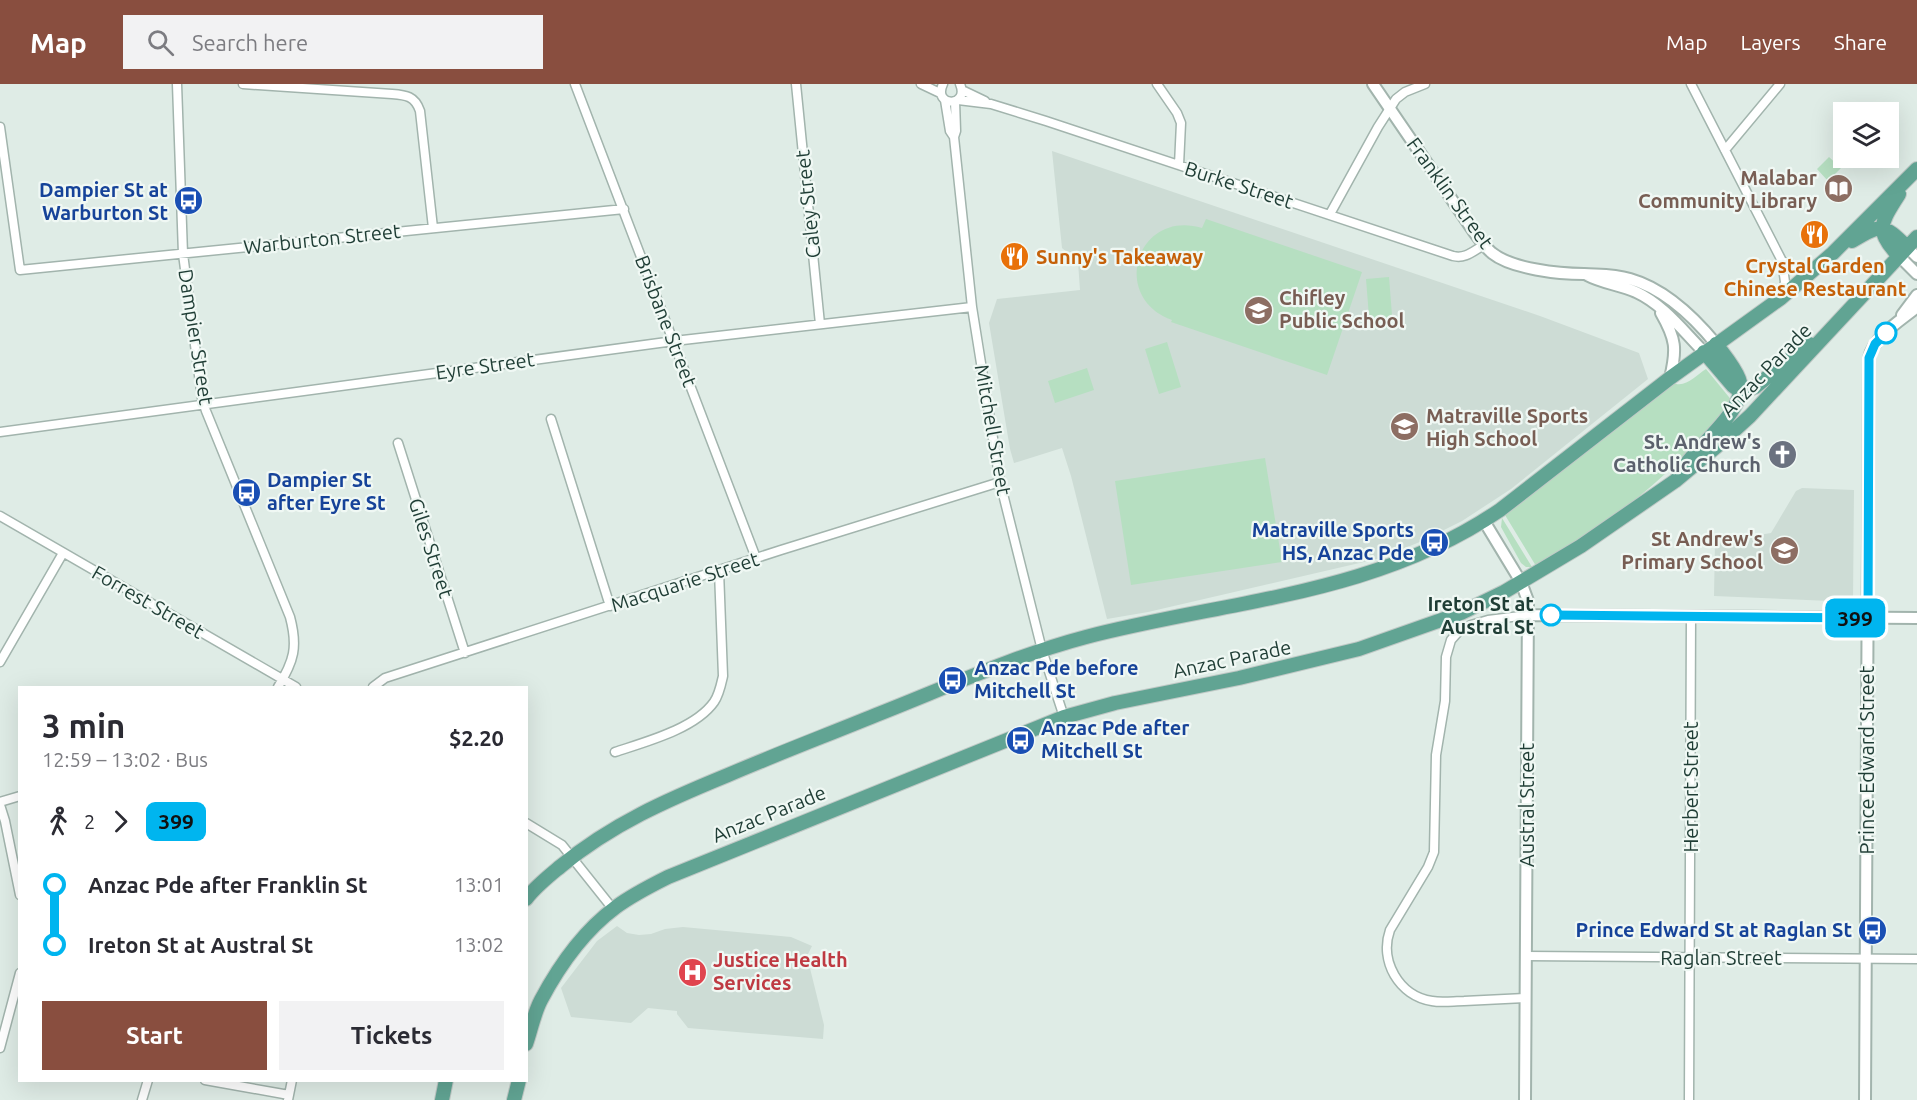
<!DOCTYPE html>
<html lang="en">
<head>
<meta charset="utf-8">
<style>
	body { margin:0; font-family:Ubuntu,sans-serif; background:#f2f2f3; color:#2b2b33; height:100vh; display:flex; flex-direction:column; font-size:22px; white-space:nowrap }
	* { box-sizing:border-box; margin:0 }
	p { font-size:20px; color:#7c7c81 }
	.icon { flex:none; width:33px; height:33px; fill:none; stroke:currentColor; stroke-width:2; stroke-linecap:round; stroke-linejoin:round }
	.map { position:relative; flex:1; overflow:hidden }
	.details { position:absolute; left:18px; top:602px; width:510px; height:396px; display:flex; flex-direction:column; background:#fff; border-radius:0px; box-shadow:0 6px 24px #0002 }
	.details>* { flex:none }
	.badge { padding:0 12px; border-radius:9px; font-size:21px; line-height:39px }
	.buttons { position:absolute; left:1833px; top:18px; display:grid; gap:12px }
	.buttons a { display:grid; place-items:center; width:66px; height:66px; border-radius:0px; background:#fff; box-shadow:0 6px 24px #0002; font-size:30px }
	.map>.badge { position:absolute; translate:-50% -50%; box-shadow:0 0 0 3px #fff }
	.legs { display:flex; align-items:center; gap:9px; height:66px; padding:0 24px; font-size:20px }
	.legs p { margin-inline-start:auto }
	.headline { display:flex; align-items:center; justify-content:space-between; height:102px; padding:0 24px }
	h1 { font-size:33px; font-weight:700; line-height:45px }
	.action { display:flex; gap:12px; margin-top:auto; padding:12px 24px }
	.action a { flex:1; height:69px; border-radius:0px; background:#894e3f; color:#fff; font-size:24px; font-weight:700; line-height:69px; text-align:center }
	.action a+a { background:#f2f2f3; color:#2b2b33 }
	ul { padding:0 24px; list-style:none }
	li { display:flex; align-items:center; gap:21px; height:60px; font-size:22px }
	li i { display:grid; place-items:center; width:9px; height:100%; margin:0 8px; background:currentColor }
	li i::after { content:''; width:15px; height:15px; margin:-8px; border:4px solid; border-radius:50%; background:#fff }
	li p { margin-inline-start:auto }
	li:first-child i { background:linear-gradient(#0000 50%,currentColor 0) }
	li:last-child i { background:linear-gradient(currentColor 50%,#0000 0) }
	header { display:flex; align-items:center; gap:36px; box-sizing:border-box; height:84px; padding:0 30px; background:#894e3f; color:#fff }
	header strong { font-size:28px }
	nav { display:flex; gap:33px; margin-inline-start:auto; font-size:21px }
	.search { width:420px; height:54px; background:#f2f2f3; display:flex; align-items:center; gap:15px; box-sizing:border-box; padding:0 21px; border-radius:0px; color:#7c7c81; font-size:22px }
	.map>svg:first-child { display:block }
	.built { fill:#cddcd5 }
	.green { fill:#b6dfc1 }
	.lines { fill:none; stroke-linecap:round; stroke-linejoin:round }
	.minor-casing { stroke:#a2b4ad; stroke-width:11 }
	.tertiary-casing { stroke:#a2b4ad; stroke-width:14 }
	.primary-casing { stroke:#c0c9c6; stroke-width:16 }
	.minor { stroke:#fff; stroke-width:8 }
	.tertiary { stroke:#fff; stroke-width:10 }
	.primary { stroke:#61a493; stroke-width:14 }
	.line-1-casing { stroke:#fff; stroke-width:14 }
	.line-1 { stroke:#00b5ef; stroke-width:9 }
	.stop-1-dot { fill:#fff; stroke:#00b5ef; stroke-width:3 }
	.labels { text-anchor:middle; stroke-width:4.5; stroke-linejoin:round; paint-order:stroke }
	.education-label { font-size:20px; font-weight:bold; fill:#785e54; stroke:#f0f8f4; text-anchor:end }
	.street-label { font-size:20px; fill:#1f3d35; stroke:#f0f8f4 }
	.transit-label { font-size:20px; font-weight:bold; fill:#164399; stroke:#f0f8f4; text-anchor:end }
	.food-label { font-size:20px; font-weight:bold; fill:#c56008; stroke:#f0f8f4; text-anchor:start }
	.worship-label { font-size:20px; font-weight:bold; fill:#5b616d; stroke:#f0f8f4; text-anchor:end }
	.stop-label { font-size:20px; font-weight:bold; fill:#1f3d35; stroke:#f0f8f4; text-anchor:end }
	.health-label { font-size:20px; font-weight:bold; fill:#be3a42; stroke:#f0f8f4; text-anchor:start }
</style>
</head>
<body>
<header>
<strong>Map</strong>
<div class="search"><svg class="icon" aria-label="search" viewBox="0 0 24 24"><circle cx="10" cy="10" r="6"/><path d="M15 15l6 6"/></svg>Search here</div>
<nav><a>Map</a><a>Layers</a><a>Share</a></nav>
</header>
<div class="map">
<svg width="1917" height="1016" viewBox="0 0 1917 1016">
	<rect width="100%" height="100%" fill="#dfece6"/>
	<!-- built -->
	<path class="built" d="M 1052,67 L 1540,232 L 1639,269 L 1648,295 L 1511,405 L 1462,437 L 1422,457 L 1381,474 L 1148,528 L 1107,535 L 1071,392 L 1062,364 L 1014,379 L 1010,365 L 989,239 L 997,215 L 1080,206 L 1078,178 L 1062,164 Z
		M 1802,404 L 1854,406 L 1853,518 L 1714,512 L 1715,458 L 1771,449 L 1796,407 Z
		M 617,842 L 627,849 L 639,851 L 651,850 L 665,845 L 683,843 L 791,853 L 812,862 L 807,872 L 824,941 L 823,955 L 688,944 L 677,930 L 677,927 L 648,924 L 631,939 L 571,933 L 561,904 L 597,857 Z"/>
	<!-- green -->
	<path class="green" d="M 1829,73 L 1841,84 L 1828,97 L 1817,85 Z
		M 1206,135 L 1362,188 L 1327,291 L 1171,238 L 1172,236 C 1109,213 1137,125 1202,144 Z
		M 1389,193 L 1393,244 L 1370,245 L 1366,195 Z
		M 1167,258 L 1181,303 L 1159,310 L 1145,265 Z
		M 1087,284 L 1094,306 L 1055,319 L 1048,297 Z
		M 1706,285 L 1733,318 C 1695,365 1648,409 1599,443 C 1579,457 1557,469 1536,482 L 1505,431 L 1672,298 C 1684,306 1696,291 1706,285 Z
		M 1265,374 L 1282,478 L 1131,501 L 1115,397 Z
		M 1502,434 L 1532,483 L 1526,483 L 1521,479 L 1501,443 Z"/>
	<g class="lines">
		<defs>
			<path id="minor" d="M 177,0 L 183,170 L 202,314 L 206,327 L 290,533 C 298,563 294,577 278,603
				M 243,0 L 392,10 C 406,11 415,12 420,27 L 433,144
				M 575,0 L 756,474
				M 796,0 L 820,240
				M 921,0 L 940,9
				M 943,0 C 932,23 970,24 960,0
				M 1157,0 L 1177,29 L 1181,39 L 1179,81
				M 1691,0 L 1782,177 L 1785,198 L 1782,211
				M 962,6 L 985,17
				M 945,16 L 950,47 L 954,53
				M 958,16 L 991,20 L 1046,37 L 1453,172 C 1466,175 1473,167 1484,161
				M 955,17 L 956,47 L 954,53 L 972,223 L 1000,398 L 1042,566 L 1064,633
				M 0,43 L 20,186 L 624,125
				M 1725,66 L 1780,0
				M 1330,130 L 1378,43 L 1396,15 L 1405,8 L 1425,0
				M 1782,177 L 1801,185 L 1813,185
				M 551,335 L 610,522
				M 0,348 L 674,257 L 972,223
				M 398,359 L 465,569
				M 0,432 L 296,603
				M 0,578 L 63,469
				M 373,603 L 385,594 L 781,466 L 1000,398
				M 615,668 C 645,658 695,645 714,618 C 719,611 721,601 723,592 L 719,487
				M 0,718 L 20,712
				M 0,721 L 5,737 L 20,811
				M 526,739 L 562,761 L 613,825
				M 1526,872 L 1917,875
				M 1525,914 C 1505,915 1485,916 1464,917 C 1454,917 1442,919 1432,917 C 1399,912 1379,877 1390,846 L 1428,783 L 1434,768 L 1436,671 L 1445,617 L 1446,573 L 1451,556 L 1459,547 L 1471,541 L 1488,536 L 1528,531
				M 0,964 L 20,889
				M 205,996 L 289,1011
				M 142,1016 L 148,996
				M 288,1016 L 292,996
				M 1689,1016 L 1691,532"/>
			<path id="tertiary" d="M 1373,0 L 1474,148 C 1479,155 1485,163 1492,169 C 1512,185 1559,190 1584,190 C 1601,191 1613,190 1630,195 C 1665,205 1693,232 1716,260
				M 1907,163 L 1917,173
				M 1899,172 L 1917,190
				M 1587,191 C 1602,199 1620,201 1636,208 C 1664,221 1683,247 1704,268
				M 1661,229 C 1676,255 1677,265 1670,294
				M 1902,231 L 1917,211
				M 1484,437 L 1521,498 L 1528,517 L 1525,1016
				M 1528,531 L 1917,534
				M 1865,1016 L 1869,274 C 1874,252 1900,237 1917,223"/>
			<path id="primary" d="M 1852,157 C 1881,140 1883,139 1907,163
				M 1899,172 C 1873,146 1882,138 1899,110
				M 1704,268 L 1733,302 L 1737,305 L 1744,307 L 1755,303 L 1809,260
				M 1687,379 C 1701,359 1750,322 1739,295 C 1734,282 1724,271 1716,260
				M 526,815 C 536,802 549,792 561,782 C 612,740 667,716 728,691 C 777,670 827,651 876,631 C 945,604 1014,572 1086,553 C 1228,516 1374,512 1500,426 L 1670,294 L 1781,214 L 1833,169 L 1917,85
				M 526,960 C 531,946 534,929 541,916 C 559,882 585,846 616,823 C 632,811 650,802 668,793 L 1064,633 L 1115,619 L 1239,594 L 1359,565 L 1461,529 L 1504,508 L 1581,462 L 1675,397 L 1717,362 L 1750,332 L 1917,153
				M 442,1016 L 446,996
				M 514,1016 L 519,996"/>
		</defs>
		<!-- minor casing -->
		<use href="#minor" class="minor-casing"/>
		<!-- tertiary casing -->
		<use href="#tertiary" class="tertiary-casing"/>
		<!-- primary casing -->
		<use href="#primary" class="primary-casing"/>
		<!-- minor -->
		<use href="#minor" class="minor"/>
		<!-- tertiary -->
		<use href="#tertiary" class="tertiary"/>
		<!-- primary -->
		<use href="#primary" class="primary"/>
	</g>
	<g class="lines">
		<defs>
			<path id="line-1" d="M 1551,531 L 1868,534 L 1869,274 L 1875,260 L 1886,249"/>
		</defs>
		<!-- line-1 casing -->
		<use href="#line-1" class="line-1-casing"/>
		<!-- line-1 -->
		<use href="#line-1" class="line-1"/>
	</g>
	<!-- icons -->
	<defs>
		<symbol id="library-disc" viewBox="-11 -11 22 22"><circle r="9.5" fill="#8d6e63" stroke="#f0f8f4"/><path d="M-6-4Q-3-5.5-.7-3.5V5Q-3 3-6 4ZM6-4Q3-5.5 .7-3.5V5Q3 3 6 4Z" fill="#fff"/></symbol>
		<symbol id="bus-disc" viewBox="-11 -11 22 22"><circle r="9.5" fill="#1a4fb4" stroke="#f0f8f4"/><path d="M-5-6H5V4H4V6H2V4H-2V6H-4V4H-5ZM-3.5-4V0h7V-4ZM-3.5 1.2v1.5H-2V1.2ZM2 1.2v1.5H3.5V1.2Z" fill="#fff"/></symbol>
		<symbol id="restaurant-disc" viewBox="-11 -11 22 22"><circle r="9.5" fill="#e8710a" stroke="#f0f8f4"/><path d="M-5-6h1v4h1v-4h1v4h1v-4h1v5L-1.5 .5V6h-2V.5L-5-1ZM5-6V6H3V1.5H1.5Q1.5-4 5-6Z" fill="#fff"/></symbol>
		<symbol id="school-disc" viewBox="-11 -11 22 22"><circle r="9.5" fill="#8d6e63" stroke="#f0f8f4"/><path d="M0-5L7-2L0 1L-7-2ZM-4 1L0 2.5L4 1V4Q0 6-4 4Z" fill="#fff"/></symbol>
		<symbol id="church-disc" viewBox="-11 -11 22 22"><circle r="9.5" fill="#6b7280" stroke="#f0f8f4"/><path d="M-1.2-6h2.4v3.5h3.3v2.4h-3.3V6h-2.4V-.1h-3.3v-2.4h3.3Z" fill="#fff"/></symbol>
		<symbol id="hospital-disc" viewBox="-11 -11 22 22"><circle r="9.5" fill="#e0444e" stroke="#f0f8f4"/><path d="M-5-5h3v3.5h4V-5h3V5h-3V1.5h-4V5h-3Z" fill="#fff"/></symbol>
	</defs>
	<g fill-rule="evenodd">
		<use href="#library-disc" x="1822" y="88" width="33" height="33"/>
		<use href="#bus-disc" x="172" y="100" width="33" height="33"/>
		<use href="#restaurant-disc" x="1798" y="134" width="33" height="33"/>
		<use href="#restaurant-disc" x="998" y="156" width="33" height="33"/>
		<use href="#school-disc" x="1242" y="210" width="33" height="33"/>
		<use href="#school-disc" x="1388" y="326" width="33" height="33"/>
		<use href="#church-disc" x="1766" y="354" width="33" height="33"/>
		<use href="#bus-disc" x="230" y="392" width="33" height="33"/>
		<use href="#bus-disc" x="1418" y="442" width="33" height="33"/>
		<use href="#school-disc" x="1768" y="450" width="33" height="33"/>
		<use href="#bus-disc" x="936" y="580" width="33" height="33"/>
		<use href="#bus-disc" x="1004" y="640" width="33" height="33"/>
		<use href="#bus-disc" x="1856" y="830" width="33" height="33"/>
		<use href="#hospital-disc" x="676" y="872" width="33" height="33"/>
	</g>
	<!-- markers -->
	<g class="stop-1-dot">
		<circle cx="1886" cy="249" r="10"/>
		<circle cx="1551" cy="531" r="10"/>
	</g>
	<g class="labels">
		<!-- education labels -->
		<g class="education-label">
			<text x="1817" y="101">Malabar<tspan x="1817" dy="23">Community Library</tspan></text>
			<text x="1279" y="221" text-anchor="start">Chifley<tspan x="1279" dy="23">Public School</tspan></text>
			<text x="1426" y="339" text-anchor="start">Matraville Sports<tspan x="1426" dy="23">High School</tspan></text>
			<text x="1763" y="462">St Andrew's<tspan x="1763" dy="23">Primary School</tspan></text>
		</g>
		<!-- street labels -->
		<g class="street-label">
			<text transform="translate(1239 101) rotate(18)" y="7">Burke Street</text>
			<text transform="translate(1450 109) rotate(54)" y="7">Franklin Street</text>
			<text transform="translate(808 120) rotate(-96)" y="7">Caley Street</text>
			<text transform="translate(322 155) rotate(-6)" y="7">Warburton Street</text>
			<text transform="translate(666 237) rotate(69)" y="7">Brisbane Street</text>
			<text transform="translate(196 253) rotate(81)" y="7">Dampier Street</text>
			<text transform="translate(485 282) rotate(-8)" y="7">Eyre Street</text>
			<text transform="translate(1766 286) rotate(-46)" y="7">Anzac Parade</text>
			<text transform="translate(993 346) rotate(80)" y="7">Mitchell Street</text>
			<text transform="translate(431 464) rotate(72)" y="7">Giles Street</text>
			<text transform="translate(685 498) rotate(-18)" y="7">Macquarie Street</text>
			<text transform="translate(148 518) rotate(30)" y="7">Forrest Street</text>
			<text transform="translate(1232 575) rotate(-12)" y="7">Anzac Parade</text>
			<text transform="translate(1867 676) rotate(-90)" y="7">Prince Edward Street</text>
			<text transform="translate(1691 703) rotate(-90)" y="7">Herbert Street</text>
			<text transform="translate(1527 721) rotate(-90)" y="7">Austral Street</text>
			<text transform="translate(769 730) rotate(-22)" y="7">Anzac Parade</text>
			<text x="1721" y="881">Raglan Street</text>
		</g>
		<!-- transit labels -->
		<g class="transit-label">
			<text x="168" y="113">Dampier St at<tspan x="168" dy="23">Warburton St</tspan></text>
			<text x="267" y="403" text-anchor="start">Dampier St<tspan x="267" dy="23">after Eyre St</tspan></text>
			<text x="1414" y="453">Matraville Sports<tspan x="1414" dy="23">HS, Anzac Pde</tspan></text>
			<text x="974" y="591" text-anchor="start">Anzac Pde before<tspan x="974" dy="23">Mitchell St</tspan></text>
			<text x="1041" y="651" text-anchor="start">Anzac Pde after<tspan x="1041" dy="23">Mitchell St</tspan></text>
			<text x="1852" y="853">Prince Edward St at Raglan St</text>
		</g>
		<!-- food labels -->
		<g class="food-label">
			<text x="1036" y="180">Sunny's Takeaway</text>
			<text x="1815" y="189" text-anchor="middle">Crystal Garden<tspan x="1815" dy="23">Chinese Restaurant</tspan></text>
		</g>
		<!-- worship labels -->
		<g class="worship-label">
			<text x="1761" y="365">St. Andrew's<tspan x="1761" dy="23">Catholic Church</tspan></text>
		</g>
		<!-- stop labels -->
		<g class="stop-label">
			<text x="1534" y="527">Ireton St at<tspan x="1534" dy="23">Austral St</tspan></text>
		</g>
		<!-- health labels -->
		<g class="health-label">
			<text x="713" y="883">Justice Health<tspan x="713" dy="23">Services</tspan></text>
		</g>
	</g>
</svg>
<div class="buttons">
<a><svg class="icon" aria-label="layers" viewBox="0 0 24 24"><path d="M12 4l9 5-9 5-9-5zM3 14l9 5 9-5"/></svg></a>
</div>
<b class="badge" style="left:1855px;top:534px;background:#00b5ef;color:#111">399</b>
<section class="details">
<div class="headline"><div><h1>3 min</h1><p>12:59 – 13:02 · Bus</p></div><b>$2.20</b></div>
<div class="legs"><svg class="icon" aria-label="walk" viewBox="0 0 24 24"><circle cx="13" cy="4" r="2"/><path d="M13 8l-2 6 4 7M11 14l-3 7M7 12l3-4h3l4 4"/></svg>2<svg class="icon" aria-label="forward" viewBox="0 0 24 24"><path d="M9 5l7 7-7 7"/></svg><b class="badge" style="background:#00b5ef;color:#111">399</b></div>
<ul>
<li><i style="color:#00b5ef"></i><b>Anzac Pde after Franklin St</b><p>13:01</p></li>
<li><i style="color:#00b5ef"></i><b>Ireton St at Austral St</b><p>13:02</p></li>
</ul>
<div class="action"><a>Start</a><a>Tickets</a></div>
</section>
</div>
</body>
</html>
